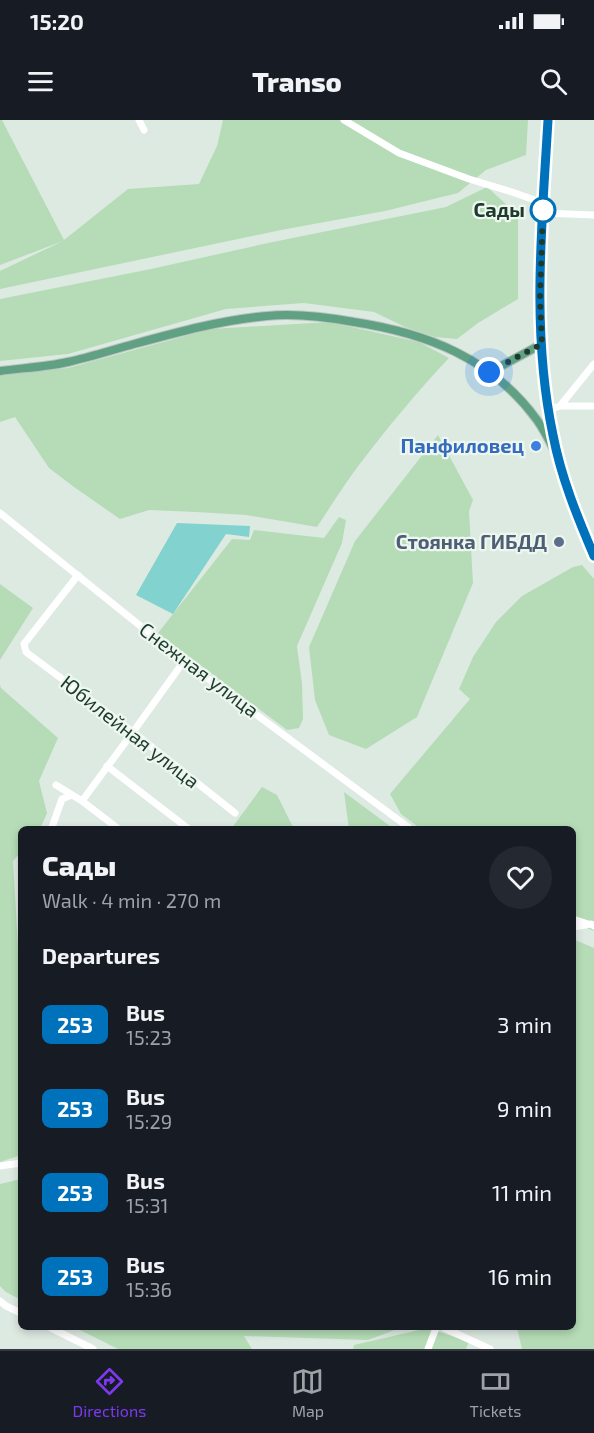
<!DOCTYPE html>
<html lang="en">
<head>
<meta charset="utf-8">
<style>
	body { margin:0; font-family:"Exo 2",sans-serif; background:#242831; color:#f1f3f6; height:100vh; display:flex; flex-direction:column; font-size:22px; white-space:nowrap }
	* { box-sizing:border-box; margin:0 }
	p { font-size:20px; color:#9ea1a6 }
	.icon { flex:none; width:33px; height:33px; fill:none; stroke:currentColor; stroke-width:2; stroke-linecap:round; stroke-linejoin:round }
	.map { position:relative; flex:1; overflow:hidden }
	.sheet { position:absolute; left:18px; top:706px; width:558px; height:504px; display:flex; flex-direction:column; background:#171b24; border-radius:9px; box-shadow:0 3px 9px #0003 }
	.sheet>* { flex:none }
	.badge { padding:0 12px; border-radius:9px; font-size:21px; line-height:39px }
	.you { position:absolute; width:30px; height:30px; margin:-15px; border:4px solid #fff; border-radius:50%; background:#1a73e8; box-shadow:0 0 0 9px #1a73e833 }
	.map>.badge { position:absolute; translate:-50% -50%; box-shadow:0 0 0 3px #fff }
	h2 { padding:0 24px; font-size:22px; line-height:54px }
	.round { display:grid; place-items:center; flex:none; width:63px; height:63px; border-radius:32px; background:#242831 }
	.headline { display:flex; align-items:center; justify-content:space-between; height:102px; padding:0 24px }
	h1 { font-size:28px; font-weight:800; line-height:45px }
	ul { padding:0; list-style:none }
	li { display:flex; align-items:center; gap:18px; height:84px; padding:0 24px }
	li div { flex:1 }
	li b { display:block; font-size:22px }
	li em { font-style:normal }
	li .badge { min-width:66px; font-weight:700; text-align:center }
	.status { display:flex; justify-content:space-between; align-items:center; height:42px; padding:0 30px; background:#171b24; direction:ltr }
	.status svg { height:16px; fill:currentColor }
	header { display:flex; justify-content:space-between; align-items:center; height:78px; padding:0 24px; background:#171b24; font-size:27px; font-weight:800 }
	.tabs { display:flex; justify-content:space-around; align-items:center; height:84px; border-top:2px solid #363941; background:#171b24; font-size:16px; color:#9ea1a6 }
	.tabs a { display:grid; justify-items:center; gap:3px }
	.tabs .current { color:#7c3aed }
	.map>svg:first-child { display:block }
	.green { fill:#b5dcb7 }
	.water { fill:#82d2cf }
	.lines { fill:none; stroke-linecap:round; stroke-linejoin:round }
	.major-casing { stroke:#bcc4c0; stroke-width:10 }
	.minor { stroke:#fff; stroke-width:7 }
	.major { stroke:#60a184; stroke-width:8 }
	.line-casing { stroke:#fff; stroke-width:14 }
	.line { stroke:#0072bc; stroke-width:9 }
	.walk { stroke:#1e3a2d; stroke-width:6; stroke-dasharray:0 10.8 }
	.stop-dot { fill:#fff; stroke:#0072bc; stroke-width:3 }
	.shop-dot { fill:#3f7fe0; stroke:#edf7f0; stroke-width:2 }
	.service-dot { fill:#5c6f8a; stroke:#edf7f0; stroke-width:2 }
	.labels { text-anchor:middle; stroke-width:4.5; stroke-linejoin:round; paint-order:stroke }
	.stop-label { font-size:20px; font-weight:bold; fill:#1e3a2d; stroke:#edf7f0; text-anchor:end }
	.shop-label { font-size:20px; font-weight:bold; fill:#366cbe; stroke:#edf7f0; text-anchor:end }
	.service-label { font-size:20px; font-weight:bold; fill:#4e5e75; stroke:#edf7f0; text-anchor:end }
	.street-label { font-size:20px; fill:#1e3a2d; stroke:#edf7f0 }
</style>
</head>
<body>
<div class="status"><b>15:20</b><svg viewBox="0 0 49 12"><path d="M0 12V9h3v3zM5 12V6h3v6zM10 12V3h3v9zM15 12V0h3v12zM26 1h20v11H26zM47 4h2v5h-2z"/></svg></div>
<header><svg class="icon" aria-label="menu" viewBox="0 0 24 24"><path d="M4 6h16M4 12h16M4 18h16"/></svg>Transo<svg class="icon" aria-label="search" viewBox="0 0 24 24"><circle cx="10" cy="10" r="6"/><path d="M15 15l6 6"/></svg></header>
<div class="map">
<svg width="594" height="1229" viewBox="0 0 594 1229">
	<rect width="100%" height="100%" fill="#ddeae2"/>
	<!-- green -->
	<path class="green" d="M 0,0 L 2,0 L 64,120 L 128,69 L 199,64 L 217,26 L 223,0 L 528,0 L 526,35 L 486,50 L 458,73 L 385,91 L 281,110 L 0,169 L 0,151 L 63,121 L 0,145 Z
		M 487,67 L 518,95 L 518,179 L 478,203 L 457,219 L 435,217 L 405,207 L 374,192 L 304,183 L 226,189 L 68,234 L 0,241 L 0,179 L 151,149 L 268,123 L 446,87 Z
		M 329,202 L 419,222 L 449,238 C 417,272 387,308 359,345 C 344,365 331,386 317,407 L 246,395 L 196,392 L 149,390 L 120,399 L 74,367 L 49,348 L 15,297 L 0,302 L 0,255 L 68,248 L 211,209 Z
		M 438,315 L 473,380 L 469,391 L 473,463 L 417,597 L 366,629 L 329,615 L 315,580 L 309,527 L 355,421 Z
		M 339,397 L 346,400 L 342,423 L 297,526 L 302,564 L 303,599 L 299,608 L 287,610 L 158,513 L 232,419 L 250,420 L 254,410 L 324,418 Z
		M 582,445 L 594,459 L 594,811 L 573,802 L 573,710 L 421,709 L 401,694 L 390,674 L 470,579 L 459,569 L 473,537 L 496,502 L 522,476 L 573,447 Z
		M 0,464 L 33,488 L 0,540 Z
		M 0,565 L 1,568 L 58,618 L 39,661 L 47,693 L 40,709 L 21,710 L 21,732 L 13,741 L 21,878 L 21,1035 L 0,1042 Z
		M 262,667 L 277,675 L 294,709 L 231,709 Z
		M 344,672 L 394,709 L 349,709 Z
		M 573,819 L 594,828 L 594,1229 L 522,1229 L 517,1208 L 573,1208 Z
		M 21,1059 L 21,1180 L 6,1172 L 0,1166 L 0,1064 Z
		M 76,1208 L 400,1208 L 368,1220 L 244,1216 L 252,1229 L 118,1229 Z
		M 428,1208 L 469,1222 L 466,1229 L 353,1229 L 354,1225 Z"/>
	<!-- water -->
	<path class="water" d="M 177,403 L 250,406 L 249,417 L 226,414 L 173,494 L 136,475 Z"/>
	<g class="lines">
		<defs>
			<path id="major" d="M 548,0 C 541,112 530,227 558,337 C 567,371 580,403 594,435
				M 0,251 C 22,248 46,247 68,242 C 90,237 112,230 134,224 C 178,212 222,200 267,196 C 296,193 326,197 354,202 C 426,213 492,238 537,300 C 545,311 551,324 557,336
				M 490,252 L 542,224"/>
		</defs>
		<!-- major casing -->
		<use href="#major" class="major-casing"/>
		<!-- minor -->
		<path class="minor" d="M 139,0 L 144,10
			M 344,0 L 399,33 L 469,59 L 512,72 L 543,83
			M 543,93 L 594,95
			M 560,286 L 594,286
			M 548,290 L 560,286 L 594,244
			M 0,393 L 184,541 L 412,710
			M 78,455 L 24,524 L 26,532 L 133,612 L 235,693
			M 107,646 L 190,710
			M 56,665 L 82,681 L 120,710
			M 82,681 L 133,612 L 184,541
			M 51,710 L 62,679 L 72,675
			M 573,799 L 588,804
			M 573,807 L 591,804 L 594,806
			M 0,1046 L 21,1043
			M 0,1181 L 6,1186 L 21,1193
			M 51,1208 L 93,1229
			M 444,1208 L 490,1229
			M 428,1229 L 436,1208"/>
		<!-- major -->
		<use href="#major" class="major"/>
	</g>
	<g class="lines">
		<defs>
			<path id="line" d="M 548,0 C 542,104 531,211 553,315 C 561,357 577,396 594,436"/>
		</defs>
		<!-- line casing -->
		<use href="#line" class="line-casing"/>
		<!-- line -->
		<use href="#line" class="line"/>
		<!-- walk -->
		<path class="walk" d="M 489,252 L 542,224 L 540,179 L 543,90"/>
	</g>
	<!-- markers -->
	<circle class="stop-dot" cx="543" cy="90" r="12"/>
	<circle class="shop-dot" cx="536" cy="326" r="6"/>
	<circle class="service-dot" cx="559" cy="422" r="6"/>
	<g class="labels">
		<!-- stop labels -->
		<g class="stop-label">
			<text x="525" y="97">Сады</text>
		</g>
		<!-- shop labels -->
		<g class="shop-label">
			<text x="524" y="333">Панфиловец</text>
		</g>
		<!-- service labels -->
		<g class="service-label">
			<text x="547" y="429">Стоянка ГИБДД</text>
		</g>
		<!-- street labels -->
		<g class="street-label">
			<text transform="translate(199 550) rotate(37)" y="7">Снежная улица</text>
			<text transform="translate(130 612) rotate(38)" y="7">Юбилейная улица</text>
		</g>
	</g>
</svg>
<div class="you" style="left:489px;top:252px"></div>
<section class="sheet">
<div class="headline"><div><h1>Сады</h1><p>Walk · 4 min · 270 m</p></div><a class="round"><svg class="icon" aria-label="heart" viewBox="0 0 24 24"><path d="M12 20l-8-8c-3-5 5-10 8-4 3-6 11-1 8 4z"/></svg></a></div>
<h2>Departures</h2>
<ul>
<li><span class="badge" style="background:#0072bc;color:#fff">253</span><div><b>Bus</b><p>15:23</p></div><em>3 min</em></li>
<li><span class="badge" style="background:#0072bc;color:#fff">253</span><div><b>Bus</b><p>15:29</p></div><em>9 min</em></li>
<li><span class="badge" style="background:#0072bc;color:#fff">253</span><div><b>Bus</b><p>15:31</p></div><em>11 min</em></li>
<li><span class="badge" style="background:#0072bc;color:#fff">253</span><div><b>Bus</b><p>15:36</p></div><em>16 min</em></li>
</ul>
</section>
</div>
<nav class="tabs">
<a class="current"><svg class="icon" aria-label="directions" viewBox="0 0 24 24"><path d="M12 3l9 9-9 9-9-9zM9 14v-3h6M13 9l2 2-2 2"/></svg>Directions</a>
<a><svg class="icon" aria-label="map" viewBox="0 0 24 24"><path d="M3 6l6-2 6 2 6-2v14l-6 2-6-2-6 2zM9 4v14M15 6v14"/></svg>Map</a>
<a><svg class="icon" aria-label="tickets" viewBox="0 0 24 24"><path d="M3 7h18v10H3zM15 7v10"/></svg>Tickets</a>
</nav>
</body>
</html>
